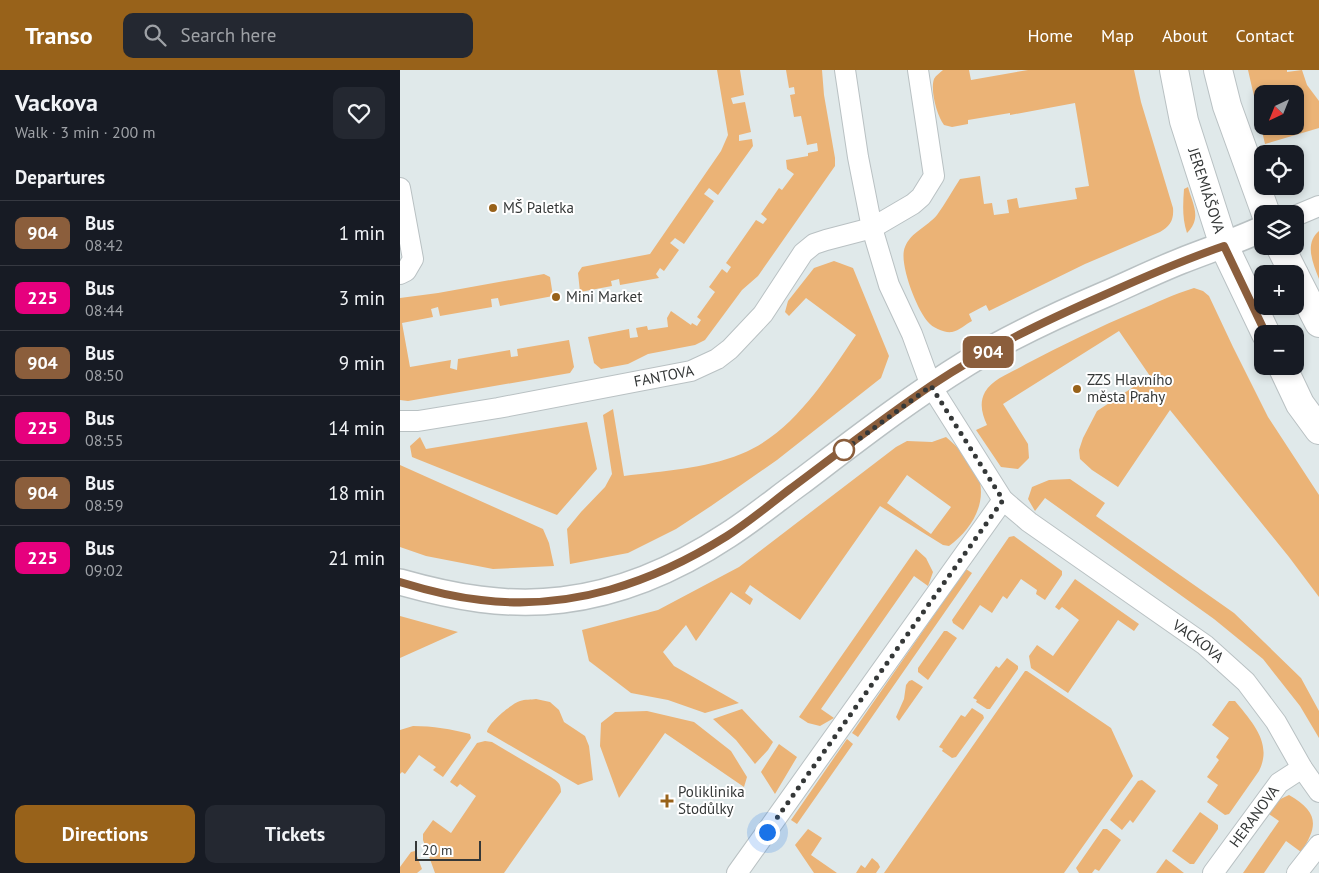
<!DOCTYPE html>
<html lang="en">
<head>
<meta charset="utf-8">
<style>
	body { margin:0; font-family:"PT Sans",sans-serif; background:#242831; color:#f1f3f6; height:100vh; display:flex; flex-direction:column; font-size:19px; white-space:nowrap }
	* { box-sizing:border-box; margin:0 }
	p { font-size:16px; color:#9ea1a6 }
	.icon { flex:none; width:28px; height:28px; fill:none; stroke:currentColor; stroke-width:2; stroke-linecap:round; stroke-linejoin:round }
	.map { position:relative; flex:1; overflow:hidden }
	.side { display:flex; flex-direction:column; background:#171b24; width:400px }
	.side>* { flex:none }
	.badge { padding:0 10px; border-radius:8px; font-size:18px; line-height:32px }
	.needle { width:32px; rotate:223deg }
	.fabs { position:absolute; left:854px; top:15px; display:grid; gap:10px }
	.fabs a { display:grid; place-items:center; width:50px; height:50px; border-radius:10px; background:#171b24; box-shadow:0 2px 8px #0003; font-size:25px }
	.scale { position:absolute; left:15px; bottom:12px; width:66px; box-sizing:border-box; padding-left:5px; border:2px solid #353838; border-top:0; font-size:14px; line-height:18px; white-space:nowrap; color:#353838; -webkit-text-stroke:4px #fff; paint-order:stroke }
	.you { position:absolute; width:25px; height:25px; margin:-12px; border:4px solid #fff; border-radius:50%; background:#1a73e8; box-shadow:0 0 0 8px #1a73e833 }
	.map>.badge { position:absolute; translate:-50% -50%; box-shadow:0 0 0 2px #fff }
	h2 { padding:0 15px; font-size:19px; line-height:45px }
	.round { display:grid; place-items:center; flex:none; width:52px; height:52px; border-radius:10px; background:#242831 }
	.overview { display:flex; align-items:center; justify-content:space-between; height:85px; padding:0 15px }
	h1 { font-size:24px; font-weight:600; line-height:38px }
	.action { display:flex; gap:10px; margin-top:auto; padding:10px 15px }
	.action a { flex:1; height:58px; border-radius:10px; background:#98621a; color:#fff; font-size:20px; font-weight:600; line-height:58px; text-align:center }
	.action a+a { background:#242831; color:#f1f3f6 }
	ul { padding:0; list-style:none }
	li { display:flex; align-items:center; gap:15px; height:65px; padding:0 15px; border-top:1px solid #363941 }
	li div { flex:1 }
	li b { display:block; font-size:19px }
	li em { font-style:normal }
	li .badge { min-width:55px; font-weight:700; text-align:center }
	header { display:flex; align-items:center; gap:30px; box-sizing:border-box; height:70px; padding:0 25px; background:#98621a; color:#fff }
	header strong { font-size:24px }
	nav { display:flex; gap:28px; margin-inline-start:auto; font-size:18px }
	.search { width:350px; height:45px; background:#242831; display:flex; align-items:center; gap:12px; box-sizing:border-box; padding:0 18px; border-radius:10px; color:#9ea1a6; font-size:19px }
	main { display:flex; flex:1; min-height:0 }
	.map>svg:first-child { display:block }
	.green { fill:#ebb376; fill-rule:evenodd }
	.lines { fill:none; stroke-linecap:round; stroke-linejoin:round }
	.minor-casing { stroke:#b9c1c3; stroke-width:22 }
	.tertiary-casing { stroke:#b9c1c3; stroke-width:28 }
	.secondary-casing { stroke:#b9c1c3; stroke-width:30 }
	.minor { stroke:#fff; stroke-width:20 }
	.tertiary { stroke:#fff; stroke-width:25 }
	.secondary { stroke:#fff; stroke-width:28 }
	.line-casing { stroke:#fff; stroke-width:11 }
	.line { stroke:#8b5e3c; stroke-width:8 }
	.walk { stroke:#353838; stroke-width:5; stroke-dasharray:0 9 }
	.poi-dot { fill:#98621a; stroke:#fff; stroke-width:2 }
	.stop-dot { fill:#fff; stroke:#8b5e3c; stroke-width:2.5 }
	.labels { text-anchor:middle; stroke-width:4; stroke-linejoin:round; paint-order:stroke }
	.street-label { font-size:15px; fill:#353838; stroke:#fff }
	.poi-label { font-size:15px; fill:#353838; stroke:#fff; text-anchor:start }
</style>
</head>
<body>
<header>
<strong>Transo</strong>
<div class="search"><svg class="icon" aria-label="search" viewBox="0 0 24 24"><circle cx="10" cy="10" r="6"/><path d="M15 15l6 6"/></svg>Search here</div>
<nav><a>Home</a><a>Map</a><a>About</a><a>Contact</a></nav>
</header>
<main>
<section class="side">
<div class="overview"><div><h1>Vackova</h1><p>Walk · 3 min · 200 m</p></div><a class="round"><svg class="icon" aria-label="heart" viewBox="0 0 24 24"><path d="M12 20l-8-8c-3-5 5-10 8-4 3-6 11-1 8 4z"/></svg></a></div>
<h2>Departures</h2>
<ul>
<li><span class="badge" style="background:#8b5e3c;color:#fff">904</span><div><b>Bus</b><p>08:42</p></div><em>1 min</em></li>
<li><span class="badge" style="background:#e6007e;color:#fff">225</span><div><b>Bus</b><p>08:44</p></div><em>3 min</em></li>
<li><span class="badge" style="background:#8b5e3c;color:#fff">904</span><div><b>Bus</b><p>08:50</p></div><em>9 min</em></li>
<li><span class="badge" style="background:#e6007e;color:#fff">225</span><div><b>Bus</b><p>08:55</p></div><em>14 min</em></li>
<li><span class="badge" style="background:#8b5e3c;color:#fff">904</span><div><b>Bus</b><p>08:59</p></div><em>18 min</em></li>
<li><span class="badge" style="background:#e6007e;color:#fff">225</span><div><b>Bus</b><p>09:02</p></div><em>21 min</em></li>
</ul>
<div class="action"><a>Directions</a><a>Tickets</a></div>
</section>
<div class="map">
<svg width="919" height="803" viewBox="0 0 919 803">
	<rect width="100%" height="100%" fill="#e0e9ea"/>
	<!-- green -->
	<path class="green" d="M 317,0 L 340,0 L 344,25 L 331,28 L 333,34 L 345,32 L 351,62 L 339,65 L 339,71 L 352,69 L 353,76 L 318,125 L 309,118 L 304,124 L 314,131 L 284,174 L 275,168 L 270,173 L 279,180 L 264,201 L 260,198 L 256,204 L 259,208 L 220,215 L 219,209 L 211,211 L 212,216 L 180,222 L 178,203 L 182,197 L 250,184 L 321,81 L 328,65 Z
		M 386,0 L 422,0 L 424,25 L 435,88 L 435,96 L 358,206 L 342,220 L 305,270 L 295,275 L 248,284 L 228,294 L 201,299 L 194,293 L 188,267 L 229,259 L 230,268 L 238,267 L 236,258 L 247,256 L 248,260 L 268,257 L 267,248 L 271,241 L 291,255 L 292,253 L 297,256 L 301,250 L 297,247 L 315,222 L 309,217 L 322,199 L 327,203 L 331,197 L 326,193 L 356,150 L 363,154 L 367,149 L 361,144 L 379,118 L 382,120 L 394,104 L 387,99 L 386,90 L 408,86 L 408,83 L 418,81 L 417,73 L 407,75 L 401,46 L 394,47 L 390,25 L 395,24 L 394,17 L 389,18 Z
		M 543,0 L 569,0 L 571,10 L 628,0 L 734,0 L 741,32 L 773,138 C 774,150 770,156 760,162 L 685,194 L 589,241 L 586,235 L 569,244 L 572,251 C 566,254 559,261 552,262 C 544,263 533,258 528,252 C 517,240 498,192 505,177 C 511,162 527,157 537,145 C 545,134 552,121 560,109 L 580,106 L 584,134 L 592,133 L 594,145 L 609,143 L 607,130 L 617,128 L 619,138 L 677,129 L 675,118 L 689,116 L 675,33 L 610,45 L 610,43 L 568,50 L 568,54 L 552,57 L 544,55 C 537,46 530,20 534,9 C 536,5 540,3 543,0 Z
		M 848,0 L 887,0 L 887,2 L 902,0 L 907,15 L 919,31 L 919,58 L 865,74 ZM 862,24 L 895,24 L 895,56 L 862,56 Z
		M 788,117 C 793,135 802,148 787,163 C 782,148 783,134 784,119 Z
		M 919,161 L 919,209 C 913,193 904,174 919,161 Z
		M 434,191 L 453,198 L 489,286 L 481,308 L 377,390 L 311,436 L 276,459 L 228,483 L 170,494 L 167,459 L 181,442 L 205,417 L 212,404 L 203,345 L 213,339 L 224,406 C 262,401 304,399 341,384 C 393,363 425,310 456,265 L 406,228 L 389,246 L 385,242 L 388,231 L 414,198 Z
		M 144,204 L 150,207 L 153,226 L 100,236 L 98,228 L 91,229 L 92,237 L 40,246 L 38,237 L 31,239 L 33,247 L 2,253 L 10,297 L 51,290 L 50,298 L 57,300 L 58,289 L 110,280 L 111,287 L 118,286 L 117,279 L 169,270 L 174,297 L 170,303 L 8,331 L 0,330 L 0,228 L 38,223 Z
		M 794,218 L 803,221 L 809,226 L 833,277 L 868,347 L 919,425 L 919,527 L 889,487 L 770,340 L 718,417 L 692,400 L 680,389 L 679,380 L 683,368 L 697,341 L 750,306 L 719,261 L 603,334 L 628,374 L 629,388 L 618,399 L 601,397 L 576,360 L 587,355 C 582,344 579,333 585,322 C 593,308 613,302 626,294 C 662,275 699,257 737,241 C 756,233 774,224 794,218 Z
		M 187,352 L 197,399 L 157,445 L 12,387 L 10,376 L 20,367 L 26,379 Z
		M 546,367 C 557,377 571,389 577,402 C 589,432 572,459 549,476 L 543,475 L 480,436 L 400,550 L 350,515 L 345,523 L 353,529 L 350,535 L 331,522 L 296,571 L 286,555 L 263,582 L 274,596 L 339,633 L 305,643 L 268,630 L 231,623 L 189,591 L 182,560 L 258,540 L 339,497 L 496,377 L 507,371 L 532,372 ZM 507,405 L 551,437 L 531,464 L 487,433 Z
		M 0,395 L 143,459 L 149,473 L 154,496 L 93,499 L 26,486 L 0,477 Z
		M 670,409 L 705,433 L 696,446 L 834,543 L 901,608 L 919,641 L 919,668 L 900,636 L 863,589 L 814,549 L 645,428 L 635,441 L 628,429 L 632,417 L 649,410 Z
		M 614,466 L 662,501 L 662,505 L 645,530 L 636,524 L 637,520 L 621,509 L 607,529 L 603,526 L 592,543 L 580,535 L 563,560 L 553,553 L 552,550 L 609,467 Z
		M 516,479 L 526,488 L 533,502 L 528,516 L 514,506 L 421,639 L 434,648 L 420,656 L 408,653 L 399,647 Z
		M 566,499 L 572,503 L 458,667 L 452,663 Z
		M 675,509 L 739,554 L 734,561 L 718,550 L 668,623 L 631,598 L 629,586 L 637,575 L 653,586 L 679,550 L 662,537 L 659,540 L 655,537 Z
		M 0,546 L 58,562 L 0,588 Z
		M 544,561 L 547,561 L 557,568 L 528,610 L 518,602 L 518,598 Z
		M 607,588 L 618,596 L 618,599 L 590,639 L 587,639 L 576,632 L 577,630 L 573,628 L 596,596 L 599,598 Z
		M 625,601 L 627,601 L 711,658 L 733,706 L 664,803 L 484,803 Z
		M 512,610 L 523,617 L 499,651 L 496,647 L 504,629 L 506,615 L 509,611 Z
		M 136,629 L 150,632 L 159,640 L 164,652 L 185,666 L 189,676 L 193,710 L 178,715 L 87,662 C 88,653 111,634 120,631 C 125,629 131,630 136,629 Z
		M 829,631 L 835,631 C 852,652 873,673 859,701 L 829,744 L 825,745 L 807,732 L 818,715 L 807,707 L 819,690 L 816,687 L 829,668 L 812,655 Z
		M 572,638 L 583,645 L 584,648 L 556,687 L 552,688 L 542,681 L 543,679 L 539,677 L 561,645 L 565,647 Z
		M 342,639 L 373,672 L 368,680 L 355,694 L 336,670 L 313,649 Z
		M 247,641 L 294,652 L 331,681 L 347,707 L 344,717 L 265,663 L 219,728 L 200,676 L 201,653 L 215,642 Z
		M 13,656 C 33,656 51,659 70,664 L 71,668 L 43,707 L 33,700 L 36,697 L 19,685 L 5,704 L 2,702 L 0,704 L 0,660 Z
		M 447,669 L 453,674 L 397,754 L 391,750 Z
		M 85,671 L 92,672 L 151,707 C 157,711 161,713 161,722 L 104,803 L 35,803 L 23,770 L 23,764 L 33,750 L 51,763 L 76,726 L 60,714 L 57,717 L 50,712 L 77,673 Z
		M 379,674 L 397,687 L 375,724 L 361,702 Z
		M 742,710 L 756,721 L 733,753 L 730,750 L 722,760 L 710,750 L 738,711 Z
		M 889,725 C 918,742 919,755 901,782 L 886,771 L 864,803 L 843,803 L 879,751 L 866,742 L 872,733 Z
		M 800,742 L 818,755 L 818,759 L 794,794 L 790,794 L 772,781 Z
		M 408,759 L 422,768 L 411,785 L 437,803 L 414,803 L 395,775 Z
		M 703,759 L 707,759 L 721,770 L 699,801 L 695,799 L 692,803 L 679,803 L 676,798 Z
		M 15,781 L 22,799 L 17,803 L 0,803 L 0,797 L 11,782 Z
		M 472,788 L 478,793 L 480,797 L 476,803 L 456,803 L 461,795 L 465,798 Z
		M 766,789 L 784,803 L 756,803 Z"/>
	<g class="lines">
		<defs>
			<g id="minor">
				<path id="s1" d="M 445,0 L 458,87 L 472,158 L 489,215 L 512,264 L 531,316 L 603,430 L 629,452 L 805,575 L 846,612 L 876,652 L 902,698 L 919,722"/>
				<path d="M 0,118 L 13,189 L 6,201 L 0,204"/>
				<path d="M 895,146 L 919,136"/>
				<path id="s2" d="M 0,351 L 18,351 L 98,338 L 291,301 L 317,289 L 330,279 L 363,244 L 403,183 L 414,174 L 426,170 L 472,158 L 513,134 L 521,127 L 534,106 L 518,0"/>
				<path d="M 337,803 L 603,430"/>
				<path id="s3" d="M 813,803 L 879,713 L 902,698"/>
				<path d="M 897,803 L 919,775"/>
			</g>
			<path id="tertiary" d="M 0,512 C 53,527 107,537 162,530 C 221,523 278,498 328,465 C 353,449 377,429 402,411 C 456,370 510,328 567,293 C 611,266 659,244 706,224 C 731,213 756,201 781,191 C 809,180 836,171 862,159"/>
			<g id="secondary">
				<path id="s4" d="M 774,0 L 784,51 L 824,176 L 866,264"/>
				<path d="M 818,0 L 827,36 L 866,144"/>
				<path d="M 880,176 L 894,204"/>
				<path d="M 895,206 L 919,253"/>
				<path d="M 882,296 L 900,334 L 919,360"/>
			</g>
		</defs>
		<!-- minor casing -->
		<use href="#minor" class="minor-casing"/>
		<!-- tertiary casing -->
		<use href="#tertiary" class="tertiary-casing"/>
		<!-- secondary casing -->
		<use href="#secondary" class="secondary-casing"/>
		<!-- minor -->
		<use href="#minor" class="minor"/>
		<!-- tertiary -->
		<use href="#tertiary" class="tertiary"/>
		<!-- secondary -->
		<use href="#secondary" class="secondary"/>
	</g>
	<g class="lines">
		<defs>
			<path id="line" d="M 0,512 C 26,520 54,527 81,530 C 171,541 252,513 327,466 C 349,452 369,435 390,419 C 437,384 483,348 532,315 C 586,279 645,251 704,225 C 744,207 783,190 824,176 L 866,264"/>
		</defs>
		<!-- line casing -->
		<use href="#line" class="line-casing"/>
		<!-- line -->
		<use href="#line" class="line"/>
		<!-- walk -->
		<path class="walk" d="M 367,762 L 603,430 L 531,316 L 444,380"/>
	</g>
	<!-- markers -->
	<g class="poi-dot">
		<circle cx="93" cy="138" r="5"/>
		<circle cx="156" cy="227" r="5"/>
		<circle cx="677" cy="319" r="5"/>
		<path d="M264.5 723.5h5v5h5v5h-5v5h-5v-5h-5v-5h5z"/>
	</g>
	<circle class="stop-dot" cx="444" cy="380" r="10"/>
	<g class="labels">
		<!-- street labels -->
		<g class="street-label">
			<text dy="5" stroke="none"><textPath href="#s4" startOffset="125">JEREMIÁŠOVA</textPath></text>
			<text dy="5" stroke="none"><textPath href="#s2" startOffset="268">FANTOVA</textPath></text>
			<text dy="5" stroke="none"><textPath href="#s1" startOffset="705">VACKOVA</textPath></text>
			<text dy="5" stroke="none"><textPath href="#s3" startOffset="70">HERANOVA</textPath></text>
		</g>
		<!-- poi labels -->
		<g class="poi-label">
			<text x="103" y="143">MŠ Paletka</text>
			<text x="166" y="232">Mini Market</text>
			<text x="687" y="315">ZZS Hlavního<tspan x="687" dy="17">města Prahy</tspan></text>
			<text x="278" y="727">Poliklinika<tspan x="278" dy="17">Stodůlky</tspan></text>
		</g>
	</g>
</svg>
<div class="fabs">
<a><svg class="needle" viewBox="-14 -14 28 28"><path d="M0-13l5 13h-10z" fill="#e53935"/><path d="M0 13l5-13h-10z" fill="#9ea1a6"/></svg></a>
<a><svg class="icon" aria-label="locate" viewBox="0 0 24 24"><circle cx="12" cy="12" r="6"/><path d="M12 2v4M12 18v4M2 12h4M18 12h4"/></svg></a>
<a><svg class="icon" aria-label="layers" viewBox="0 0 24 24"><path d="M12 4l9 5-9 5-9-5zM3 14l9 5 9-5"/></svg></a>
<a>+</a>
<a>−</a>
</div>
<div class="scale">20 m</div>
<div class="you" style="left:367px;top:762px"></div>
<b class="badge" style="left:588px;top:282px;background:#8b5e3c;color:#fff">904</b>
</div>
</main>
</body>
</html>
